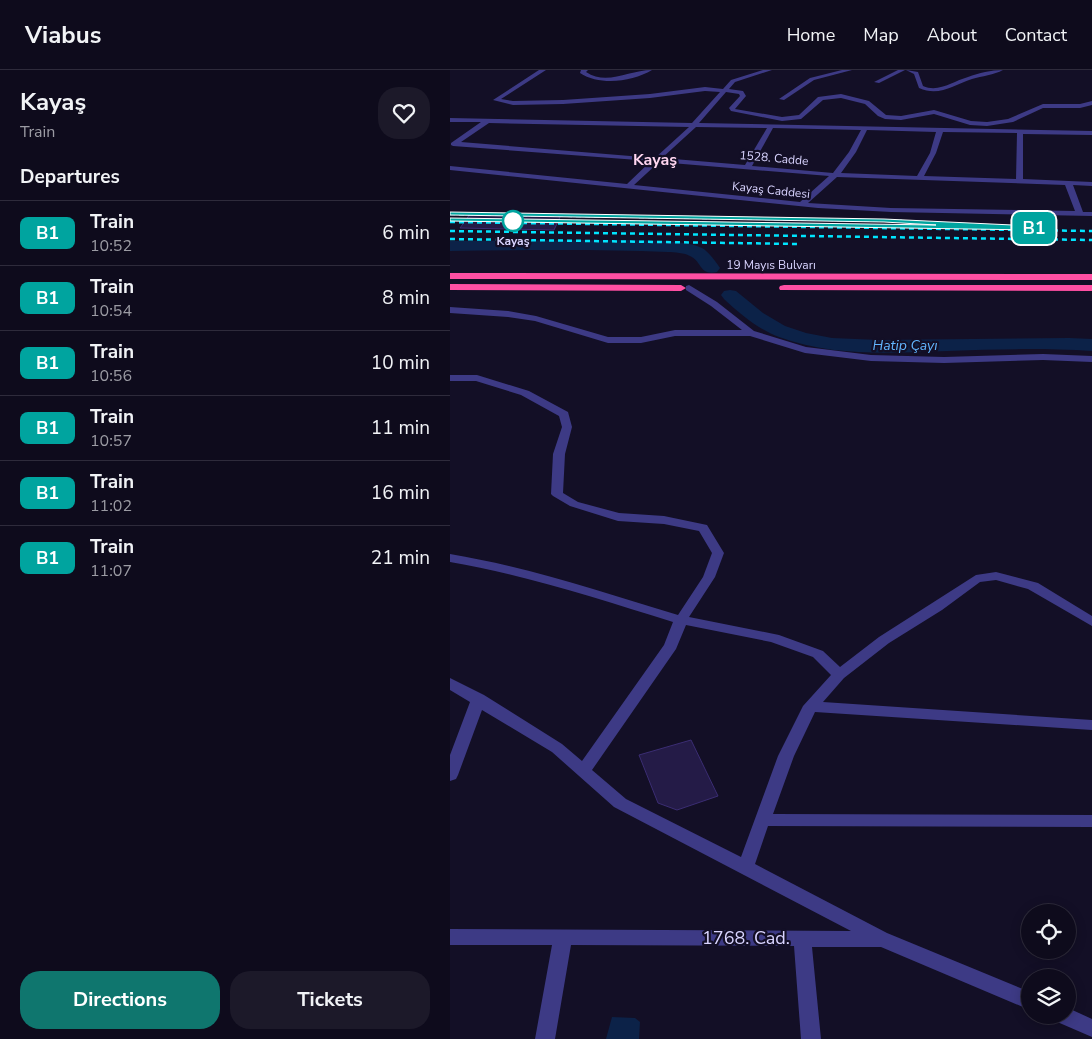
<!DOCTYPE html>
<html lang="en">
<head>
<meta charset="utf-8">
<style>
	body { margin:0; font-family:"Nunito Sans",sans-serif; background:#1c1929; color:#f1f3f6; height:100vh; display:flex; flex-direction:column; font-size:19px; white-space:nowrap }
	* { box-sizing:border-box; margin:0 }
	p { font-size:16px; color:#9b9ba3 }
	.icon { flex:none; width:28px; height:28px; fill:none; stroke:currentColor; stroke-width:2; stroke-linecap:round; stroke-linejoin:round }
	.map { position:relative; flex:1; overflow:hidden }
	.drawer { display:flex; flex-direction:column; background:#0e0b1c; width:450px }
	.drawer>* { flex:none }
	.badge { padding:0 10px; border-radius:8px; font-size:18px; line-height:32px }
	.controls { position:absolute; left:571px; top:834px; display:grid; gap:10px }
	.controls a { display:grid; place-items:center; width:55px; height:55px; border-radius:50%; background:#0e0b1c; box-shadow:0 2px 12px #0003,0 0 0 1px #2e2b3b; font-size:25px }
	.map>.badge { position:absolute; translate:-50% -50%; box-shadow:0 0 0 2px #fff }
	h2 { padding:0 20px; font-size:19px; line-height:45px }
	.round { display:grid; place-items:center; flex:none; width:52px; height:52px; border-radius:20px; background:#1c1929 }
	.headline { display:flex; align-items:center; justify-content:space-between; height:85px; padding:0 20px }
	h1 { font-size:24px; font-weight:700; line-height:38px }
	.primary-button { display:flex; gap:10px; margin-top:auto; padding:10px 20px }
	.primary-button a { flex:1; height:58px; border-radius:20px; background:#0f766e; color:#fff; font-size:20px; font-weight:700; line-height:58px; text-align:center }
	.primary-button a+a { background:#1c1929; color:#f1f3f6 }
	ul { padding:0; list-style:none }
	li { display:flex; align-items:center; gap:15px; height:65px; padding:0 20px; border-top:1px solid #2e2b3b }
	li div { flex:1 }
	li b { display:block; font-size:19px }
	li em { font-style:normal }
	li .badge { min-width:55px; font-weight:700; text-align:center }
	header { display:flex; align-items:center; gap:30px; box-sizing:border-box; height:70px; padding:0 25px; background:#0e0b1c; border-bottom:1px solid #2e2b3b }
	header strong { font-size:24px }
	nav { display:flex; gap:28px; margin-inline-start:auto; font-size:18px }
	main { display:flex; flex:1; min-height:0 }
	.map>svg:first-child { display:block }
	.water { fill:#0c2248 }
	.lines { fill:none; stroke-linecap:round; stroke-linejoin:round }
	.river { fill:#0c2248; fill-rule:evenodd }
	.building { fill:#241b47; stroke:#3b2d73 }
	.minor { fill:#3d3a85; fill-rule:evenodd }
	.highway { fill:#ff4fa3; fill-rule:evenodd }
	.rail { stroke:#00e5ff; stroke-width:2.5; stroke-dasharray:5 4; stroke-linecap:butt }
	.line { fill:#00a49f; stroke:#fff }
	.stop-dot { fill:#fff; stroke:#00a49f; stroke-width:2.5 }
	.labels { text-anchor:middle; stroke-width:4.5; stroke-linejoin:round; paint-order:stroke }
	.far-street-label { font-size:12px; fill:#d9d4ff; stroke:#130f26 }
	.far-stop-label { font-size:12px; font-weight:bold; fill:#d9d4ff; stroke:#130f26 }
	.far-water-label { font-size:14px; font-style:italic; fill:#62b6ff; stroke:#130f26 }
	.far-district-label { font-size:16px; font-weight:bold; fill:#ffd6f0; stroke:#130f26 }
	.near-street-label { font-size:18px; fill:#d9d4ff; stroke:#130f26 }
</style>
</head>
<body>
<header>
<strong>Viabus</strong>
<nav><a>Home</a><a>Map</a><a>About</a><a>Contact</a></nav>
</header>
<main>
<section class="drawer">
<div class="headline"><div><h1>Kayaş</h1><p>Train</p></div><a class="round"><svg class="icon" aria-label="heart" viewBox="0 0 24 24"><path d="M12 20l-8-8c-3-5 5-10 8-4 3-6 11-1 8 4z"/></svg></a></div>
<h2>Departures</h2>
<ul>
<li><span class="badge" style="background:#00a49f;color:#fff">B1</span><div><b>Train</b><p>10:52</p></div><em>6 min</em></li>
<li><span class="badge" style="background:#00a49f;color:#fff">B1</span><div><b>Train</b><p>10:54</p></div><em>8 min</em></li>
<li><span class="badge" style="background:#00a49f;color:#fff">B1</span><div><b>Train</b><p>10:56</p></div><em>10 min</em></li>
<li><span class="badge" style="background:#00a49f;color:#fff">B1</span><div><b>Train</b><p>10:57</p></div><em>11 min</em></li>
<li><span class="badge" style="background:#00a49f;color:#fff">B1</span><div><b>Train</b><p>11:02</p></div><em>16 min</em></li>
<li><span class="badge" style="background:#00a49f;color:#fff">B1</span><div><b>Train</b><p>11:07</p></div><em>21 min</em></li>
</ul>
<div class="primary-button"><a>Directions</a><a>Tickets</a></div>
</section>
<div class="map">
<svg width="642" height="969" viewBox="0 0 642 969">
	<rect width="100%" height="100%" fill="#130f26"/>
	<!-- water -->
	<path class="water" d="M 162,947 L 185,948 L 190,952 L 189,969 L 156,969 Z"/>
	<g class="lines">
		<!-- river -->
		<path class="river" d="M 133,170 C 161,171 229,167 252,178 C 258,181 266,192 270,198 L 267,202 C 249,206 252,191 240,186 C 235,183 224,182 218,182 C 145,179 73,180 0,181 L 0,171 Z
			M 280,220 L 286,221 L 313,243 L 335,256 L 356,263 L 382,268 L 429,270 L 619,268 L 642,269 L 642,281 C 594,278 546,279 498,281 C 442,283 383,287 329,267 C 308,259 290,244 274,229 L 271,225 L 274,221 Z"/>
	</g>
	<!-- building -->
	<path class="building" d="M 20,144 L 63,144 L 111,145 L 104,160 L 10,158 Z
		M 241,670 L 268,726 L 227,740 L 208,733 L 189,685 Z"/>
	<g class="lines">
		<!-- minor -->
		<path class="minor" d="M 89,0 L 96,0 L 51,29 L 63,31 L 113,30 L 200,24 L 255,17 L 273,19 L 281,10 L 313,0 L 322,0 L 285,12 L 279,19 L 293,21 L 296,26 L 285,39 L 332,47 L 349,45 L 368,27 L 391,24 L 419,31 L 436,45 L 451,46 L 484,40 L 521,51 L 537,52 L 558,49 L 593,34 L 630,34 L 642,31 L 642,35 L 630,38 L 593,38 L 563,52 L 537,56 L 520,55 L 484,44 L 451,50 L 435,49 L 428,46 L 415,34 L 391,28 L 373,30 L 351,49 L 332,51 L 281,41 L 279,38 L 290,26 L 289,24 L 276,22 L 249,53 L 642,61 L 642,65 L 573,64 L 573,109 L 642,112 L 642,116 L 623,115 L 633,142 L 642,142 L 642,146 L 441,142 L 368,138 L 0,100 L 0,96 L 177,114 L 201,91 L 3,76 L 1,75 L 1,73 L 31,52 L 0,52 L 0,48 L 242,53 L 270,22 L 255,21 L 200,28 L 113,34 L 63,35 L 43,30 ZM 39,53 L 239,57 L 205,88 L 11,72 ZM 246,57 L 317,58 L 295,95 L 212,88 ZM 323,58 L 411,60 L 399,82 L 383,103 L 302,96 ZM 417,60 L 486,62 L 480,83 L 467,106 L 391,103 L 406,82 ZM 493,62 L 567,63 L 566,109 L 474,106 L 486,83 ZM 209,92 L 379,106 L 350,132 L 184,115 ZM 387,107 L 615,115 L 625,141 L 441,138 L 358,133 Z
			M 131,0 L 138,0 L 136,2 C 157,16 179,0 202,0 C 182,12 150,16 130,3 Z
			M 392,0 L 402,0 L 364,10 L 334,30 L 329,29 L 360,8 Z
			M 448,0 L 455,0 L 429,13 L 424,12 Z
			M 456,0 L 468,2 L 473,16 C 489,23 503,11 518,7 C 529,3 541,0 553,0 C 544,5 532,6 522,9 C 504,15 489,27 469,18 L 464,4 Z
			M 239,215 L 267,232 L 304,261 L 356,277 L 421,285 L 494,287 L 593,284 L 642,286 L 642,292 L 593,290 L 494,293 L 421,291 L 355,283 L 300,266 L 225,266 L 191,273 L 158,273 L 85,251 L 58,247 L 0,243 L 0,237 L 58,241 L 86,246 L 158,267 L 191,267 L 225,260 L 292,260 L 261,236 L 236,220 L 236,216 Z
			M 0,305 L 27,305 L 79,321 L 118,342 L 122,357 L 115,384 L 113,423 L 128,432 L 169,443 L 214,446 L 257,455 L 274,483 L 265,507 L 239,547 L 329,565 L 373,581 L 390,597 L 429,567 L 526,505 L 546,502 L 588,513 L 642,546 L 642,556 L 578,519 L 546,510 L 530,512 L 492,540 L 439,573 L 394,608 L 373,632 L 642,650 L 642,660 L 365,642 L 344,686 L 323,744 L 642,745 L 642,757 L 318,756 L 305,794 L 437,863 L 580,922 L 580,940 L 431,877 L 362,877 L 371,969 L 351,969 L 344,876 L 121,875 L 105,969 L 85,969 L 102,875 L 0,875 L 0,859 L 401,861 L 164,737 L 102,682 L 32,640 L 8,705 L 6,709 L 0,711 L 0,685 L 20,632 L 0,620 L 0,608 L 34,625 L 112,674 L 132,691 L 214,575 L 223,552 C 149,529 76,505 0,492 L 0,484 C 78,497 152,522 228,545 L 253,507 L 262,483 L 249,461 L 214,454 L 168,451 L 120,436 L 103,426 L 101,424 L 103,384 L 112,357 L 109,346 L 71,325 L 26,311 L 0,311 ZM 236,555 L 321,572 L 363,587 L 381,605 L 353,636 L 328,686 L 291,787 L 176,729 L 142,700 L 226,579 Z
			M 618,938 L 642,949 L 642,967 L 605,951 L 602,945 L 618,945 Z"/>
		<!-- highway -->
		<path class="highway" d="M 0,203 L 642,204 L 642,210 L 0,209 Z
			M 0,214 L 231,215 L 236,218 L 231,221 L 0,220 Z
			M 334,215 L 642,215 L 642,221 L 330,220 L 329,218 L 330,216 Z"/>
		<!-- rail -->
		<path class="rail" d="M 0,144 L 452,151
			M 0,152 L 642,161
			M 0,161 L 642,170
			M 0,169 L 350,174"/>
	</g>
	<!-- line -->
	<path class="line" d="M 0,142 L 434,149 L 584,156 L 587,158 L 584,160 L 0,151 L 0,148 L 486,155 L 434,152 L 0,145 Z"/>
	<!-- markers -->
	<circle class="stop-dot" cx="63" cy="151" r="10"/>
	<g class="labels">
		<!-- far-street labels -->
		<g class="far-street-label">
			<text transform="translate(324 88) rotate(5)" y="4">1528. Cadde</text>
			<text transform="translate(321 120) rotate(6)" y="4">Kayaş Caddesi</text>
			<text x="321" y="199">19 Mayıs Bulvarı</text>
		</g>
		<!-- far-stop labels -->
		<g class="far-stop-label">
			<text x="63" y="175">Kayaş</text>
		</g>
		<!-- far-water labels -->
		<g class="far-water-label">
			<text x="455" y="280">Hatip Çayı</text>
		</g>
		<!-- far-district labels -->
		<g class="far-district-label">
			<text x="205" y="95">Kayaş</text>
		</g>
		<!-- near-street labels -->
		<g class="near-street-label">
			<text x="296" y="874">1768. Cad.</text>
		</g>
	</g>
</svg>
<div class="controls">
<a><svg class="icon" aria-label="locate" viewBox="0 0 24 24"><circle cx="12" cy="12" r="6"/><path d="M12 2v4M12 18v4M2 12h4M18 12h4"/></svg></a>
<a><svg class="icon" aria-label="layers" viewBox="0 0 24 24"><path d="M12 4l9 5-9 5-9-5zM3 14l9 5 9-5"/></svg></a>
</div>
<b class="badge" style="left:584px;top:158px;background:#00a49f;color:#fff">B1</b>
</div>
</main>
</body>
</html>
